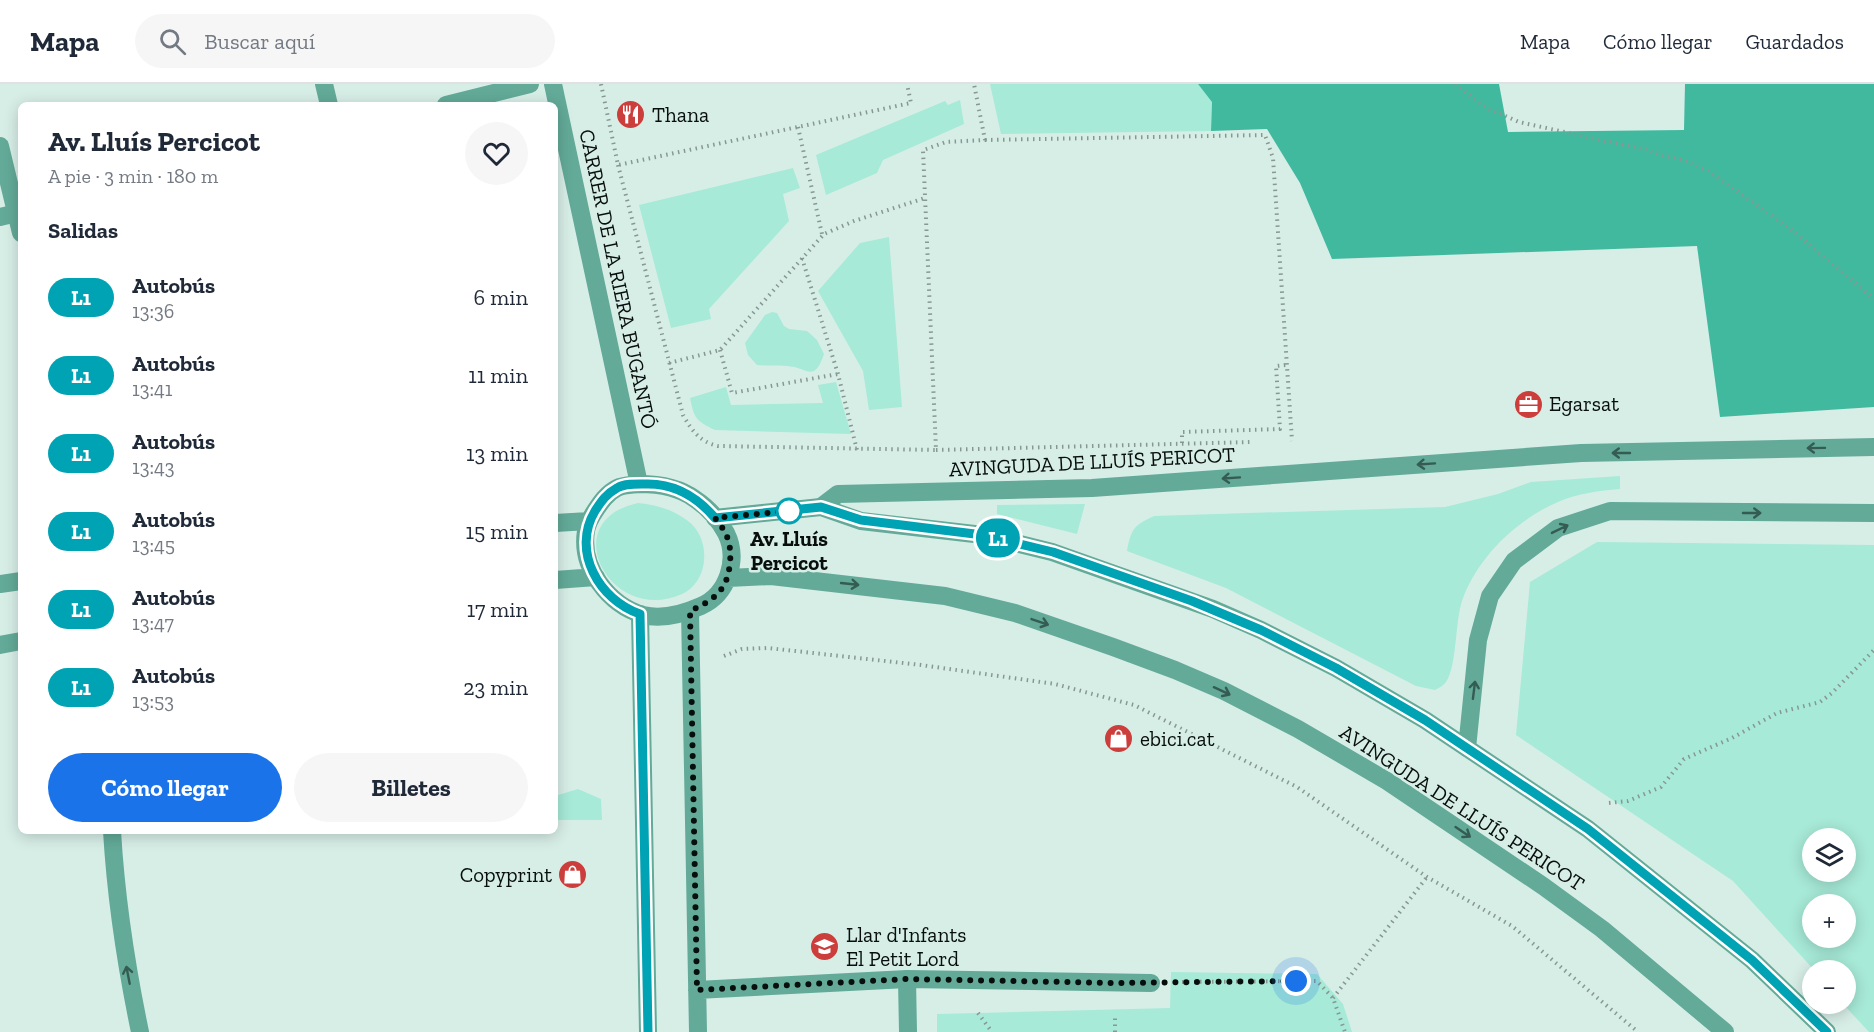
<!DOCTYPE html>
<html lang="es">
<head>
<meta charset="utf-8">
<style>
	body { margin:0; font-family:"Zilla Slab",serif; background:#f6f6f7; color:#1f2937; height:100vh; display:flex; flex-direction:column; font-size:22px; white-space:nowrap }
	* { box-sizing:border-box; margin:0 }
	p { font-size:20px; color:#747a83 }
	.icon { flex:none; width:33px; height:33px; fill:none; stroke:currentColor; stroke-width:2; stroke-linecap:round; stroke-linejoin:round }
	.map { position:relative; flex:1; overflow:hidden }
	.drawer { position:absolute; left:18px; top:18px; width:540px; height:732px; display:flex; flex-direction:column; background:#fff; border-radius:9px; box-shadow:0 3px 15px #0003 }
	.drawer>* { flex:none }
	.badge { padding:0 12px; border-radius:20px; font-size:21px; line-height:39px }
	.tools { position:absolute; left:1802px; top:744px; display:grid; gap:12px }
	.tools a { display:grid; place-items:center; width:54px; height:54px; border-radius:50%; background:#fff; box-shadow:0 3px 15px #0003; font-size:30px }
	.you { position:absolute; width:30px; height:30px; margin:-15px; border:4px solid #fff; border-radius:50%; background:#1a73e8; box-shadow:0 0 0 9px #1a73e833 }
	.map>.badge { position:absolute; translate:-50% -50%; box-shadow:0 0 0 3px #fff }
	h2 { padding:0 30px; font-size:22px; line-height:54px }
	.round { display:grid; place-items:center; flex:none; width:63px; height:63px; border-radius:32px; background:#f6f6f7 }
	.summary { display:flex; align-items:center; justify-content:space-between; height:102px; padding:0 30px }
	h1 { font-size:28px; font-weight:800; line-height:45px }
	.action { display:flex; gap:12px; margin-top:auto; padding:12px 30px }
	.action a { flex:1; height:69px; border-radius:36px; background:#1a73e8; color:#fff; font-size:24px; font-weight:800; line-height:69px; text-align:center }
	.action a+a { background:#f6f6f7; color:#1f2937 }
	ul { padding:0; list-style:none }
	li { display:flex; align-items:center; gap:18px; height:78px; padding:0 30px }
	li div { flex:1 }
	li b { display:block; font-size:22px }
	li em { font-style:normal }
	li .badge { min-width:66px; font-weight:700; text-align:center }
	header { display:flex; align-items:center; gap:36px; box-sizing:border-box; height:84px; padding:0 30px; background:#fff; border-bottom:2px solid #e0e1e3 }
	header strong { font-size:28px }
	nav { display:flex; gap:33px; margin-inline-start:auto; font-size:21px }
	.search { width:420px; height:54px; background:#f6f6f7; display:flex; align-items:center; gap:15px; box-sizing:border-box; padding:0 21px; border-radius:33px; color:#747a83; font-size:22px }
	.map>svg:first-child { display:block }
	.green { fill:#a7ead7; fill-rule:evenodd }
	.forest { fill:#41b99f }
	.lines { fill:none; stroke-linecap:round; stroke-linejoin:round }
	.path { stroke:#879893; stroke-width:4; stroke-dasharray:1.5 4.5; stroke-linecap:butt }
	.minor { stroke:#63aa98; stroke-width:18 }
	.tertiary { stroke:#63aa98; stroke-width:18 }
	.oneway { stroke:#355c52 }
	.line-casing { stroke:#fff; stroke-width:14 }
	.line { stroke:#00a3b4; stroke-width:9 }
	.walk { stroke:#070e0c; stroke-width:6; stroke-dasharray:0 10.8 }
	.stop-dot { fill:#fff; stroke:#00a3b4; stroke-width:3 }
	.labels { text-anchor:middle; stroke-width:5; stroke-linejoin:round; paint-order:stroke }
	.poi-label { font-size:21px; fill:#070e0c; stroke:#d7eee7; text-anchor:start }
	.street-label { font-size:21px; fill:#070e0c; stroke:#d7eee7 }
	.stop-label { font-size:21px; font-weight:bold; fill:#070e0c; stroke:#d7eee7 }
</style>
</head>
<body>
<header>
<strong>Mapa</strong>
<div class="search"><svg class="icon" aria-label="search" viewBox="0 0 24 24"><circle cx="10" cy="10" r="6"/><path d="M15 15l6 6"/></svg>Buscar aquí</div>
<nav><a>Mapa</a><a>Cómo llegar</a><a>Guardados</a></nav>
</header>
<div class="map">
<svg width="1874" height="948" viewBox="0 0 1874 948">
	<rect width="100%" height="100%" fill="#d7eee7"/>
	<!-- green -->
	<path class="green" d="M 990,0 L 1198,0 L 1212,17 L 1211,47 L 1001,50 Z
		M 960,16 L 964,40 L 883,76 L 877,89 L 826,111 L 816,71 L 945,17 L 948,21 Z
		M 793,84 L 800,104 L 783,110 L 789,137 L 709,225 L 711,235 L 671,244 L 639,121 Z
		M 889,153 L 902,323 L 869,326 L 863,287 L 818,207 L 860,159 Z
		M 772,228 L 777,229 L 784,242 L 789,245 L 807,247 L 817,256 L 824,270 C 814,300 807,283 787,282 C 777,281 767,282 757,281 L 748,271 L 745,259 L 765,231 Z
		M 836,298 L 851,350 L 715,346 C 696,337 694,334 690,314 L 726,303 L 731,321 L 823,319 L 818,301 Z
		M 1620,392 L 1620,405 C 1599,407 1578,409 1558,418 C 1516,436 1477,474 1462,517 C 1455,538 1457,582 1446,598 C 1444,601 1439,604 1435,606 L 1416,602 L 1226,504 L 1127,467 C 1131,445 1134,441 1154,432 L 1445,423 L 1498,410 L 1531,398 Z
		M 638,419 C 657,421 672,425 688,437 C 712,455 709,498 682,510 C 611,542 554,437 638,419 Z
		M 1085,420 L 1077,450 L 997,430 L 997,421 Z
		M 1597,458 L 1874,461 L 1874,948 L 1869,948 L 1843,920 L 1845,920 L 1845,886 L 1814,886 L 1733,797 L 1516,651 L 1530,498 ZM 1812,754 L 1845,754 L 1845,788 L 1812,788 ZM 1812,820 L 1845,820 L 1845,854 L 1812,854 Z
		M 578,705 L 601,715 L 602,736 L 555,736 L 555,712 Z
		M 1171,888 L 1317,890 L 1343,920 L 1352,948 L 937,948 L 937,930 L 1170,924 Z"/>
	<!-- forest -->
	<path class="forest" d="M 1198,0 L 1499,0 L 1508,48 L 1684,46 L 1685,0 L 1874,0 L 1874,323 L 1720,333 L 1697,162 L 1332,175 L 1300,99 L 1267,45 L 1211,47 L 1212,18 Z"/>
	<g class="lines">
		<!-- path -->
		<path class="path" d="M 601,0 L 618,81 L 911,19 L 907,0
			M 1455,0 L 1485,23 L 1519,38 L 1646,66 L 1681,76 L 1707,86 L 1793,147 L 1874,215
			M 798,43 L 822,150
			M 985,56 L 1265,51 L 1273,74 L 1292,357
			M 618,81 L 683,331 C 692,347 700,358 718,362 L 936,366 L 923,66 L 946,58 L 985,56 L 974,0
			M 802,174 L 838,290 L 857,366
			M 720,266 L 732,309 L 838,290
			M 669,279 L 720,266 L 824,150 L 854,137 L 925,114
			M 1182,359 L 1182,348 L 1280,345 L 1276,282 L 1286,281
			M 936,366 L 1251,358
			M 724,572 L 742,565 L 768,564 L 921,581 L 1055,600 L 1134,621 L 1297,703 L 1427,793 L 1512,842 L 1638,948
			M 1609,719 L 1628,717 L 1661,703 L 1684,675 L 1732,654 L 1777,629 L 1820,618 L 1832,609 L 1874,566
			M 1182,898 L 1317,897 L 1333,914 L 1345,948
			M 1333,914 L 1427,793
			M 978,929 L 992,948
			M 1115,948 L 1115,931"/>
		<!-- minor -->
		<path class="minor" d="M 324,0 L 329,21
			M 553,0 L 639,400
			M 446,21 L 530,0
			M 0,62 L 21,149
			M 0,133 L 21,128
			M 821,423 L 838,410 L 1092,404 L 1581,369 L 1874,363
			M 690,527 L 698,948
			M 640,530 L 648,948
			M 1467,664 L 1478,556 L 1490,512 L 1514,477 L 1558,444 L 1610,427 L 1874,429
			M 112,747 C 116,815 126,881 140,948
			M 907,895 L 908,948
			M 697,906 L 907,895 L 1151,899"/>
		<!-- tertiary -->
		<path class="tertiary" d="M 639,400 C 659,400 679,403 695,415 C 707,423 719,436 726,449 C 739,475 728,510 701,522 C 683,530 663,536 643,531 C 609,521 580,484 586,447 C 587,440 591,433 595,427 C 601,418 607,409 617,404 C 623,401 632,401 639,400 Z
			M 715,434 L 821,423 L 861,437 L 983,451 L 1052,468 L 1213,525 L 1261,546 L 1336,584 L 1425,636 L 1588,745 L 1752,876 L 1827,948
			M 555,439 L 589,437
			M 728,494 L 771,492 L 945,512 L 1015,529 L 1113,563 L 1175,586 L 1224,607 L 1298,645 L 1387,697 L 1543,802 L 1602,845 L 1725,948
			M 555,496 L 596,493
			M 0,500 L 21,497
			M 0,561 L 21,557"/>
	</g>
	<!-- one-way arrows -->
	<defs><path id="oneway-shaft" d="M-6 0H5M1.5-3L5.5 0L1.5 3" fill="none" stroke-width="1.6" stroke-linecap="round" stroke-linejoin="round" transform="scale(1.5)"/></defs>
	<g class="oneway">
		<use href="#oneway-shaft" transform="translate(1816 364) rotate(179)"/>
		<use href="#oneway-shaft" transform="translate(1621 369) rotate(-180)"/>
		<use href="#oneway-shaft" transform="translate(1426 380) rotate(176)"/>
		<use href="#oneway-shaft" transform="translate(1231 394) rotate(176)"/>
		<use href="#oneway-shaft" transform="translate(1752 429)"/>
		<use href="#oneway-shaft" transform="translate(1560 445) rotate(-26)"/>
		<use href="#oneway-shaft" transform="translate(850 500) rotate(6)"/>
		<use href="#oneway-shaft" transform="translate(1040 538) rotate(19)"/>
		<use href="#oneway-shaft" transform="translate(1474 606) rotate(-83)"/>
		<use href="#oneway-shaft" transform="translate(1222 607) rotate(25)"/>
		<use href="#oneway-shaft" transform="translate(1463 748) rotate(34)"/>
		<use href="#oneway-shaft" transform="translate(128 891) rotate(-101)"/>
	</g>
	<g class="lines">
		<defs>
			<path id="line" d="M 648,948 L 640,530 C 599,516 571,467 595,427 C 601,418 606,410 617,404 C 625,399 639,400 648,400 C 676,400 698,414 715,434 L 821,423 L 861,436 L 983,451 L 1053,468 L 1192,517 L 1261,546 L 1336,584 L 1425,636 L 1588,745 L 1752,876 L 1827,948"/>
		</defs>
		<!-- line casing -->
		<use href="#line" class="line-casing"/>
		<!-- line -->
		<use href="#line" class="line"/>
		<!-- walk -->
		<path class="walk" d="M 789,427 L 715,434 C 719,440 724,445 726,450 C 730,460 731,468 730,478 C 728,506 714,516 690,527 L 697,906 L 907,895 L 1116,899 L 1296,897"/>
	</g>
	<!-- icons -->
	<defs>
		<symbol id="restaurant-disc" viewBox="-11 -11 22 22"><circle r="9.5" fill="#cc3e3c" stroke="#d7eee7"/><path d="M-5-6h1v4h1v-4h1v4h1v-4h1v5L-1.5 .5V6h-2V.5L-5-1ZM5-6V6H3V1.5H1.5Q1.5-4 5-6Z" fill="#fff"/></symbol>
		<symbol id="office-disc" viewBox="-11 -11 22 22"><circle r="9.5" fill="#cc3e3c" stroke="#d7eee7"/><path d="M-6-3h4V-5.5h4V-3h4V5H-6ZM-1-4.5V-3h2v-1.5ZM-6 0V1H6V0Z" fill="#fff"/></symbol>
		<symbol id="shop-disc" viewBox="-11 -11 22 22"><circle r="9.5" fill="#cc3e3c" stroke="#d7eee7"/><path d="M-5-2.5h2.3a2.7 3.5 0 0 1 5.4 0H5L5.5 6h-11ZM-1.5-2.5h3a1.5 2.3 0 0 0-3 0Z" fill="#fff"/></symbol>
		<symbol id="school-disc" viewBox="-11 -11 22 22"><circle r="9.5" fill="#cc3e3c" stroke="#d7eee7"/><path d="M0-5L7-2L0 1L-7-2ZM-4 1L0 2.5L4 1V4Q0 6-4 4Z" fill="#fff"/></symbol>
	</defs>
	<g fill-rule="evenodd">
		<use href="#restaurant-disc" x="614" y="14" width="33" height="33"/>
		<use href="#office-disc" x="1512" y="304" width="33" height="33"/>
		<use href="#shop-disc" x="1102" y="638" width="33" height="33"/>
		<use href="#shop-disc" x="556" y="774" width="33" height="33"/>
		<use href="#school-disc" x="808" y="846" width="33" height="33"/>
	</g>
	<!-- markers -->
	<circle class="stop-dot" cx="789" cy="427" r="12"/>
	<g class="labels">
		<!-- poi labels -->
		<g class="poi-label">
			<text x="652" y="38">Thana</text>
			<text x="1549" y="327">Egarsat</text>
			<text x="1140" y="662">ebici.cat</text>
			<text x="552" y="798" text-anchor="end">Copyprint</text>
			<text x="846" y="858">Llar d'Infants<tspan x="846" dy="24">El Petit Lord</tspan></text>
		</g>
		<!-- street labels -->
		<g class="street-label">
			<text transform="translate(618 195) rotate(78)" y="7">CARRER DE LA RIERA BUGANTÓ</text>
			<text transform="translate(1092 378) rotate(-3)" y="7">AVINGUDA DE LLUÍS PERICOT</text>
			<text transform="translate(1462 724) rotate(33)" y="7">AVINGUDA DE LLUÍS PERICOT</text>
		</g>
		<!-- stop labels -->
		<g class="stop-label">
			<text x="789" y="462">Av. Lluís<tspan x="789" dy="24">Percicot</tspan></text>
		</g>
	</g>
</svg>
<div class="tools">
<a><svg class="icon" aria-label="layers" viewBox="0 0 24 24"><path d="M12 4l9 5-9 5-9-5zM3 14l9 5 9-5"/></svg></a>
<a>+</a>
<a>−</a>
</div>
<div class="you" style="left:1296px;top:897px"></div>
<b class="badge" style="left:998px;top:454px;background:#00a3b4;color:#fff">L1</b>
<section class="drawer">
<div class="summary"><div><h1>Av. Lluís Percicot</h1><p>A pie · 3 min · 180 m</p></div><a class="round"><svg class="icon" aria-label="heart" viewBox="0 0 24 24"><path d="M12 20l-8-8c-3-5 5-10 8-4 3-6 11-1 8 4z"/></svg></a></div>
<h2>Salidas</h2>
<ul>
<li><span class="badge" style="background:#00a3b4;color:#fff">L1</span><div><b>Autobús</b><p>13:36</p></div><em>6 min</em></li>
<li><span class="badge" style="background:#00a3b4;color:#fff">L1</span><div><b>Autobús</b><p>13:41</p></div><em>11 min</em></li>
<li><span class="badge" style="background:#00a3b4;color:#fff">L1</span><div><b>Autobús</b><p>13:43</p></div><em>13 min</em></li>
<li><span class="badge" style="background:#00a3b4;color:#fff">L1</span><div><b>Autobús</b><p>13:45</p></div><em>15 min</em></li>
<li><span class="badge" style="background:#00a3b4;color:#fff">L1</span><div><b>Autobús</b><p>13:47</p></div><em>17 min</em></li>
<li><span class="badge" style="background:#00a3b4;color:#fff">L1</span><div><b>Autobús</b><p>13:53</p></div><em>23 min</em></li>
</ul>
<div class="action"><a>Cómo llegar</a><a>Billetes</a></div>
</section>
</div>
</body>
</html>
